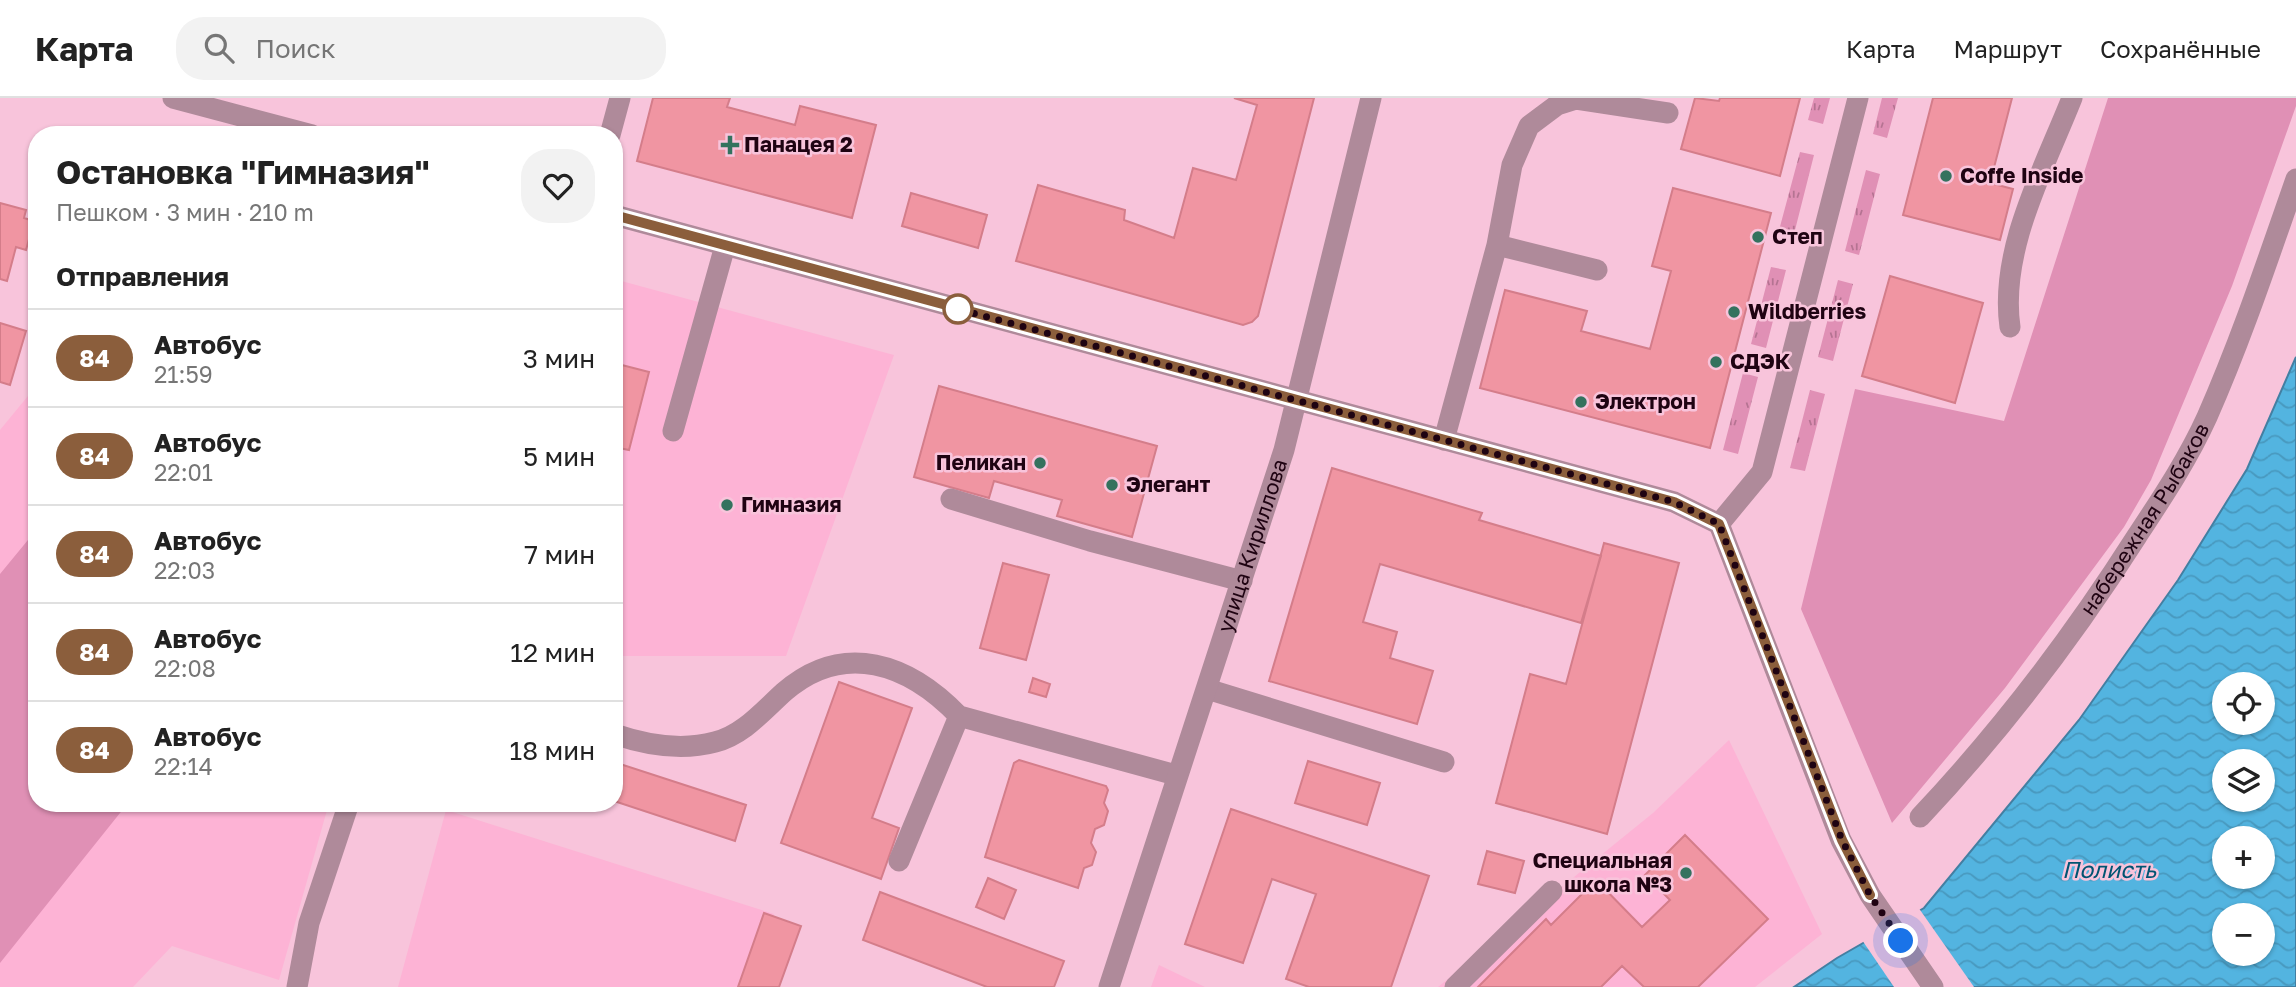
<!DOCTYPE html>
<html lang="ru">
<head>
<meta charset="utf-8">
<style>
	body { margin:0; font-family:"Golos Text",sans-serif; background:#f2f2f2; color:#222; height:100vh; display:flex; flex-direction:column; font-size:26px; white-space:nowrap }
	* { box-sizing:border-box; margin:0 }
	p { font-size:23px; color:#767676 }
	.icon { flex:none; width:38px; height:38px; fill:none; stroke:currentColor; stroke-width:2; stroke-linecap:round; stroke-linejoin:round }
	.map { position:relative; flex:1; overflow:hidden }
	.details { position:absolute; left:28px; top:28px; width:595px; height:686px; display:flex; flex-direction:column; background:#fff; border-radius:28px; box-shadow:0 2px 5px #0004 }
	.details>* { flex:none }
	.badge { padding:0 14px; border-radius:23px; font-size:24px; line-height:46px }
	.controls { position:absolute; left:2212px; top:574px; display:grid; gap:14px }
	.controls a { display:grid; place-items:center; width:63px; height:63px; border-radius:50%; background:#fff; box-shadow:0 2px 5px #0004; font-size:35px }
	.you { position:absolute; width:35px; height:35px; margin:-18px; border:5px solid #fff; border-radius:50%; background:#1a73e8; box-shadow:0 0 0 10px #1a73e833 }
	.map>.badge { position:absolute; translate:-50% -50%; box-shadow:0 0 0 4px #fff }
	h2 { padding:0 28px; font-size:26px; line-height:63px }
	.round { display:grid; place-items:center; flex:none; width:74px; height:74px; border-radius:28px; background:#f2f2f2 }
	.headline { display:flex; align-items:center; justify-content:space-between; height:119px; padding:0 28px }
	h1 { font-size:33px; font-weight:700; line-height:52px }
	ul { padding:0; list-style:none }
	li { display:flex; align-items:center; gap:21px; height:98px; padding:0 28px; border-top:2px solid #e0e0e0 }
	li div { flex:1 }
	li b { display:block; font-size:26px }
	li em { font-style:normal }
	li .badge { min-width:77px; font-weight:700; text-align:center }
	header { display:flex; align-items:center; gap:42px; box-sizing:border-box; height:98px; padding:0 35px; background:#fff; border-bottom:2px solid #e0e0e0 }
	header strong { font-size:33px }
	nav { display:flex; gap:38px; margin-inline-start:auto; font-size:24px }
	.search { width:490px; height:63px; background:#f2f2f2; display:flex; align-items:center; gap:18px; box-sizing:border-box; padding:0 24px; border-radius:28px; color:#767676; font-size:26px }
	.map>svg:first-child { display:block }
	.built { fill:#fdb3d5 }
	.grass { fill:url(#grass-tufts) }
	.green { fill:#e090b5 }
	.water { fill:url(#water-waves); stroke:#437fa2; stroke-width:2; fill-rule:evenodd }
	.pier { fill:#f8c4db }
	.building { fill:#f095a2; stroke:#d47d8a; stroke-width:2 }
	.lines { fill:none; stroke-linecap:round; stroke-linejoin:round }
	.service { stroke:#af8a9a; stroke-width:21 }
	.pedestrian { stroke:#af8a9a; stroke-width:21 }
	.minor { stroke:#af8a9a; stroke-width:21 }
	.tertiary { stroke:#af8a9a; stroke-width:21 }
	.line-casing { stroke:#fff; stroke-width:16 }
	.line { stroke:#8b5e3c; stroke-width:10 }
	.walk { stroke:#1f0312; stroke-width:7; stroke-dasharray:0 12.6 }
	.poi-dot { fill:#34725e; stroke:#f8c4db; stroke-width:2.5 }
	.stop-dot { fill:#fff; stroke:#8b5e3c; stroke-width:3.5 }
	.labels { text-anchor:middle; stroke-width:5; stroke-linejoin:round; paint-order:stroke }
	.poi-label { font-size:21px; font-weight:bold; fill:#1f0312; stroke:#f8c4db; text-anchor:start }
	.street-label { font-size:21px; fill:#1f0312; stroke:#f8c4db }
	.water-label { font-size:23px; font-style:italic; fill:#005472; stroke:#f8c4db }
</style>
</head>
<body>
<header>
<strong>Карта</strong>
<div class="search"><svg class="icon" aria-label="search" viewBox="0 0 24 24"><circle cx="10" cy="10" r="6"/><path d="M15 15l6 6"/></svg>Поиск</div>
<nav><a>Карта</a><a>Маршрут</a><a>Сохранённые</a></nav>
</header>
<div class="map">
<svg width="2296" height="889" viewBox="0 0 2296 889">
	<defs>
		<pattern id="grass-tufts" width="24" height="20" patternUnits="userSpaceOnUse" patternTransform="scale(1.75)"><rect width="24" height="20" fill="#e090b5"/><path d="M3 7l-1-3M5 7V3M7 7l1-3M15 17l-1-3M17 17v-4M19 17l1-3" fill="none" stroke="#b57392"/></pattern>
		<pattern id="water-waves" width="16" height="10" patternUnits="userSpaceOnUse" patternTransform="scale(1.75)"><rect width="16" height="10" fill="#53b4e0"/><path d="M0 5q4-4 8 0t8 0" fill="none" stroke="#4899bf"/></pattern>
	</defs>
	<rect width="100%" height="100%" fill="#f8c4db"/>
	<!-- built -->
	<path class="built" d="M 614,181 L 894,257 L 786,558 L 614,558 Z
		M 37,287 L 37,705 L 329,705 L 279,882 L 172,848 L 133,889 L 0,889 L 0,332 Z
		M 1729,642 L 1822,836 L 1755,889 L 1438,889 L 1653,715 Z
		M 446,712 L 774,816 L 751,889 L 398,889 Z
		M 1159,867 L 1205,889 L 1151,889 Z"/>
	<!-- grass -->
	<path class="grass" d="M 1814,0 L 1830,0 L 1823,26 L 1808,22 Z
		M 1882,0 L 1898,0 L 1887,40 L 1873,36 Z
		M 1800,54 L 1814,57 L 1793,140 L 1778,136 Z
		M 1866,72 L 1880,76 L 1859,157 L 1845,153 Z
		M 1771,169 L 1786,172 L 1766,250 L 1751,246 Z
		M 1838,182 L 1853,186 L 1833,263 L 1818,259 Z
		M 1743,275 L 1758,279 L 1738,356 L 1723,352 Z
		M 1810,292 L 1825,296 L 1805,373 L 1790,370 Z"/>
	<!-- green -->
	<path class="green" d="M 2108,0 L 2296,0 L 2296,8 L 2232,188 L 2151,382 L 2124,429 L 2005,590 L 1892,725 L 1801,511 L 1855,291 L 2004,323 Z
		M 37,431 L 37,705 L 128,705 L 0,865 L 0,476 Z"/>
	<!-- water -->
	<path class="water" d="M 2296,259 L 2296,889 L 1794,889 L 1837,860 L 1924,810 L 2079,622 L 2178,482 L 2247,371 ZM 2224,586 L 2263,586 L 2263,625 L 2224,625 ZM 2224,663 L 2263,663 L 2263,702 L 2224,702 ZM 2224,740 L 2263,740 L 2263,779 L 2224,779 ZM 2224,817 L 2263,817 L 2263,856 L 2224,856 Z"/>
	<!-- pier -->
	<path class="pier" d="M 1918,809 L 1974,889 L 1894,889 L 1862,842 Z"/>
	<!-- building -->
	<path class="building" d="M 653,0 L 730,0 L 727,9 L 795,27 L 800,8 L 876,27 L 852,120 L 637,63 Z
		M 1234,0 L 1314,0 L 1258,218 L 1252,224 L 1243,227 L 1016,163 L 1038,87 L 1125,112 L 1124,122 L 1174,140 L 1193,70 L 1236,82 L 1257,7 Z
		M 1695,0 L 1719,3 L 1720,0 L 1800,0 L 1780,78 L 1681,51 Z
		M 1933,0 L 2012,0 L 1990,85 L 2013,91 L 2000,142 L 1903,117 Z
		M 1673,90 L 1771,115 L 1710,350 L 1480,290 L 1505,192 L 1587,213 L 1581,233 L 1650,251 L 1671,173 L 1652,168 Z
		M 911,95 L 987,117 L 978,150 L 902,128 Z
		M 0,105 L 26,112 L 24,120 L 34,123 L 26,152 L 16,149 L 7,183 L 0,181 Z
		M 1890,178 L 1983,205 L 1955,305 L 1862,278 Z
		M 0,225 L 26,233 L 10,287 L 0,284 Z
		M 614,265 L 649,274 L 629,352 L 614,349 Z
		M 939,288 L 1157,348 L 1132,439 L 1057,418 L 1062,402 L 994,383 L 989,400 L 914,379 Z
		M 1332,370 L 1482,415 L 1479,422 L 1601,458 L 1581,525 L 1380,466 L 1363,524 L 1397,534 L 1390,560 L 1433,573 L 1417,626 L 1269,583 Z
		M 1604,445 L 1679,465 L 1607,736 L 1496,705 L 1530,576 L 1566,586 Z
		M 1003,465 L 1049,477 L 1026,562 L 980,550 Z
		M 1033,580 L 1050,586 L 1046,599 L 1029,594 Z
		M 839,584 L 912,610 L 872,720 L 899,730 L 881,781 L 781,745 Z
		M 1019,662 L 1106,688 L 1108,692 L 1104,705 L 1108,713 L 1104,727 L 1095,731 L 1091,745 L 1096,754 L 1092,767 L 1084,770 L 1078,790 L 985,759 L 1014,665 Z
		M 1308,663 L 1380,685 L 1367,727 L 1295,705 Z
		M 614,664 L 746,707 L 735,743 L 614,703 Z
		M 1231,711 L 1429,778 L 1391,889 L 1309,889 L 1286,881 L 1316,796 L 1272,781 L 1243,865 L 1185,846 Z
		M 1685,737 L 1768,821 L 1698,889 L 1644,889 L 1622,868 L 1601,889 L 1478,889 L 1546,821 L 1551,827 L 1596,782 L 1642,829 L 1670,802 L 1645,777 Z
		M 1487,753 L 1524,763 L 1515,795 L 1478,786 Z
		M 988,780 L 1016,792 L 1004,821 L 976,809 Z
		M 880,794 L 1064,863 L 1054,889 L 987,889 L 863,842 Z
		M 764,815 L 801,828 L 779,889 L 738,889 Z"/>
	<g class="lines">
		<!-- service -->
		<path class="service" d="M 610,37 L 620,0
			M 1497,147 L 1597,172
			M 2010,229 C 1999,152 2044,71 2072,0
			M 673,333 L 725,148
			M 1444,342 L 1497,147 L 1512,67 L 1529,28 L 1557,7 L 1576,1 L 1668,15
			M 951,401 L 1090,443 L 1242,483
			M 1207,591 L 1444,664
			M 614,636 C 646,647 682,653 715,644 C 743,637 763,613 784,594 C 844,542 909,566 959,618
			M 899,763 L 959,618 L 1176,677
			M 1455,889 L 1552,793"/>
		<!-- pedestrian -->
		<g class="pedestrian">
			<path d="M 1719,426 L 1762,374 L 1858,0"/>
			<path id="s1" d="M 1920,719 C 2001,633 2074,537 2137,438 C 2162,400 2188,361 2207,319 C 2241,242 2268,161 2296,81"/>
		</g>
		<!-- minor -->
		<g class="minor">
			<path d="M 297,889 L 309,825 L 349,705"/>
			<path id="s2" d="M 1109,889 L 1284,352 L 1371,0"/>
		</g>
		<!-- tertiary -->
		<path class="tertiary" d="M 173,0 L 312,37
			M 614,117 L 1674,404 L 1719,426 L 1841,742 L 1870,797 L 1933,889"/>
	</g>
	<g class="lines">
		<defs>
			<path id="line" d="M 614,117 L 1674,404 L 1719,426 L 1842,742 L 1870,797"/>
		</defs>
		<!-- line casing -->
		<use href="#line" class="line-casing"/>
		<!-- line -->
		<use href="#line" class="line"/>
		<!-- walk -->
		<path class="walk" d="M 958,211 L 954,210 L 1674,404 L 1719,426 L 1842,742 L 1870,797 L 1901,843"/>
	</g>
	<!-- markers -->
	<g class="poi-dot">
		<path d="M726.5 36.5h7v7h7v7h-7v7h-7v-7h-7v-7h7z"/>
		<circle cx="1946" cy="78" r="7"/>
		<circle cx="1758" cy="139" r="7"/>
		<circle cx="1734" cy="214" r="7"/>
		<circle cx="1716" cy="264" r="7"/>
		<circle cx="1581" cy="304" r="7"/>
		<circle cx="1040" cy="365" r="7"/>
		<circle cx="1112" cy="387" r="7"/>
		<circle cx="727" cy="407" r="7"/>
		<circle cx="1686" cy="775" r="7"/>
	</g>
	<circle class="stop-dot" cx="958" cy="211" r="14"/>
	<g class="labels">
		<!-- poi labels -->
		<g class="poi-label">
			<text x="744" y="54">Панацея 2</text>
			<text x="1960" y="85">Coffe Inside</text>
			<text x="1772" y="146">Степ</text>
			<text x="1748" y="221">Wildberries</text>
			<text x="1730" y="271">СДЭК</text>
			<text x="1595" y="311">Электрон</text>
			<text x="1026" y="372" text-anchor="end">Пеликан</text>
			<text x="1126" y="394">Элегант</text>
			<text x="741" y="414">Гимназия</text>
			<text x="1672" y="770" text-anchor="end">Специальная<tspan x="1672" dy="24">школа №3</tspan></text>
		</g>
		<!-- street labels -->
		<g class="street-label">
			<text dy="7" stroke="none"><textPath href="#s1" startOffset="374">набережная Рыбаков</textPath></text>
			<text dy="7" stroke="none"><textPath href="#s2" startOffset="464">улица Кириллова</textPath></text>
		</g>
		<!-- water labels -->
		<g class="water-label">
			<text x="2109" y="780">Полисть</text>
		</g>
	</g>
</svg>
<div class="controls">
<a><svg class="icon" aria-label="locate" viewBox="0 0 24 24"><circle cx="12" cy="12" r="6"/><path d="M12 2v4M12 18v4M2 12h4M18 12h4"/></svg></a>
<a><svg class="icon" aria-label="layers" viewBox="0 0 24 24"><path d="M12 4l9 5-9 5-9-5zM3 14l9 5 9-5"/></svg></a>
<a>+</a>
<a>−</a>
</div>
<div class="you" style="left:1901px;top:843px"></div>
<section class="details">
<div class="headline"><div><h1>Остановка &quot;Гимназия&quot;</h1><p>Пешком · 3 мин · 210 m</p></div><a class="round"><svg class="icon" aria-label="heart" viewBox="0 0 24 24"><path d="M12 20l-8-8c-3-5 5-10 8-4 3-6 11-1 8 4z"/></svg></a></div>
<h2>Отправления</h2>
<ul>
<li><span class="badge" style="background:#8b5e3c;color:#fff">84</span><div><b>Автобус</b><p>21:59</p></div><em>3 мин</em></li>
<li><span class="badge" style="background:#8b5e3c;color:#fff">84</span><div><b>Автобус</b><p>22:01</p></div><em>5 мин</em></li>
<li><span class="badge" style="background:#8b5e3c;color:#fff">84</span><div><b>Автобус</b><p>22:03</p></div><em>7 мин</em></li>
<li><span class="badge" style="background:#8b5e3c;color:#fff">84</span><div><b>Автобус</b><p>22:08</p></div><em>12 мин</em></li>
<li><span class="badge" style="background:#8b5e3c;color:#fff">84</span><div><b>Автобус</b><p>22:14</p></div><em>18 мин</em></li>
</ul>
</section>
</div>
</body>
</html>
